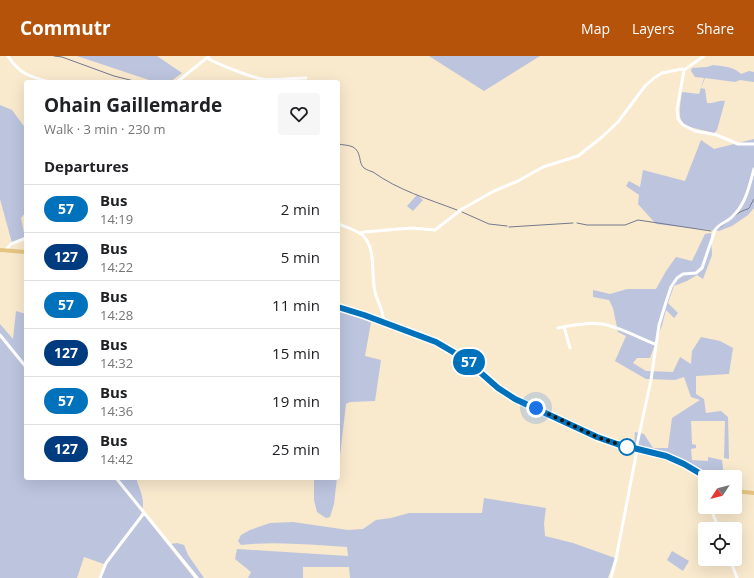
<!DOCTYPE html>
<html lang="en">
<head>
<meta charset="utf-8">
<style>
	body { margin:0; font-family:"Open Sans",sans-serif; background:#f6f6f6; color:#202124; height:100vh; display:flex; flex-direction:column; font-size:15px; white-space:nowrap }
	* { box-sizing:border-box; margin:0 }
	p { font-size:13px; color:#757577 }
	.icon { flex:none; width:22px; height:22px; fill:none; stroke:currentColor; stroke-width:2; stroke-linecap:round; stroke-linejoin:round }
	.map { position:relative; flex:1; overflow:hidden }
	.sheet { position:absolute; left:24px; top:24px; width:316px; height:400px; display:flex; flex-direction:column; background:#fff; border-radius:4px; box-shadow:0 4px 16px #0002 }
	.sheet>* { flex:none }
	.badge { padding:0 8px; border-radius:13px; font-size:14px; line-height:26px }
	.needle { width:26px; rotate:234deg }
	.fabs { position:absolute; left:698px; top:414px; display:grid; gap:8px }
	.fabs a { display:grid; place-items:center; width:44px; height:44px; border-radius:4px; background:#fff; box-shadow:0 4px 16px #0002; font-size:20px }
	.you { position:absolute; width:20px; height:20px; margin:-10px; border:3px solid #fff; border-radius:50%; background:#1a73e8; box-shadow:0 0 0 6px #1a73e833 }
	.map>.badge { position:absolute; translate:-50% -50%; box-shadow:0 0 0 2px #fff }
	h2 { padding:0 20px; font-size:15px; line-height:36px }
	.round { display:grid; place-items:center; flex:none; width:42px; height:42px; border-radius:4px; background:#f6f6f6 }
	.overview { display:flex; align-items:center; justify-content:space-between; height:68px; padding:0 20px }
	h1 { font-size:19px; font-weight:700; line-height:30px }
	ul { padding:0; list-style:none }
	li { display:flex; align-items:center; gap:12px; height:48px; padding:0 20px; border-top:1px solid #e0e0e0 }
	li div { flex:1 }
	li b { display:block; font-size:15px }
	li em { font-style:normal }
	li .badge { min-width:44px; font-weight:700; text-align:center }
	header { display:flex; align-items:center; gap:24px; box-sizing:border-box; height:56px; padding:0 20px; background:#b45309; color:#fff }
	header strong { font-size:19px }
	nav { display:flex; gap:22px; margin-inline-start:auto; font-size:14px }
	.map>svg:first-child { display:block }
	.green { fill:#bcc4de }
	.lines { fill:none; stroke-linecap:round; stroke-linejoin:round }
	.stream { stroke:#73798f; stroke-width:1 }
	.minor { stroke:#fff; stroke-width:3 }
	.major { stroke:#e6c582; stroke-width:4 }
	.line-casing { stroke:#fff; stroke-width:9 }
	.line { stroke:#0072bc; stroke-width:6 }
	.walk { stroke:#1a140b; stroke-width:4; stroke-dasharray:0 7.2 }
	.stop-dot { fill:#fff; stroke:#0072bc; stroke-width:2 }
</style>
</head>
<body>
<header>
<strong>Commutr</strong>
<nav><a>Map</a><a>Layers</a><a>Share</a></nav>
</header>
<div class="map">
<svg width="754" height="522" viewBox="0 0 754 522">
	<rect width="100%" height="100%" fill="#f9e9cd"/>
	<!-- green -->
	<path class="green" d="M 77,0 L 157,0 L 182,17 L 170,26 L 155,26 Z
		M 429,0 L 540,0 L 484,35 Z
		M 713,9 C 722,10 735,11 741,18 L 749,15 L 754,16 L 754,26 L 740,24 L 735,26 L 705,22 L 701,32 L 705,33 L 707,47 C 713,48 719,44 725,45 L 717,74 L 714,77 C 681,68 676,73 682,36 L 699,38 L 704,22 L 695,21 L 691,15 L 692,12 L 707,11 Z
		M 0,49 L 12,54 L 26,73 L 26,156 L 21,162 L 25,182 L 12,187 L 0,143 Z
		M 754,83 L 754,152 L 748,159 L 732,170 L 719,175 L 656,168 L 638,148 L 639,139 L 626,130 L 629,125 L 640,131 L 643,114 L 685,125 L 701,84 L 714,93 Z
		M 417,139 L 423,144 L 413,155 L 407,150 Z
		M 711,177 L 712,199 L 703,223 L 697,219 L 687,225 L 674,230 L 668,247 L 678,257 L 674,262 L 666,254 L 662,269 L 650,302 L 637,302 L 633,307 L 646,315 L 673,316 L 680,301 L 691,308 L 692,295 L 701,281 L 720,285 L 733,292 L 729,318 L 696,320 L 696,338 L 704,343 L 706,357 L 721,355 L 728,361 L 729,403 L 724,402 L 725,365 L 691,365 L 692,388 L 696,389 L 696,392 L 691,393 L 692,404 L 708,405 L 708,401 L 722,404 L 724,421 L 710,421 L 670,397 L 656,398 L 634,395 L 635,376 L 644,378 L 653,392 L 668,392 L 672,362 L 700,344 L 691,341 L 684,321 L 675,324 L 646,323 L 615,305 L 626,280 L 618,276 L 613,252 L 609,244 L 593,241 L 593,234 L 610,238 L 627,233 L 656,233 L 666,215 L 676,201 L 692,205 L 705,178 Z
		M 338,254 L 371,266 L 365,300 L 381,304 L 375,345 L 350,346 L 346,348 L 338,417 Z
		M 16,255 L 26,258 L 26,422 L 137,422 L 137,425 C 142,440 146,446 140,461 L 104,508 L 84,501 L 77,522 L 0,522 L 0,268 L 13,283 Z
		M 314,422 L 337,422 L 334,448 L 330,461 L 326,462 L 317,456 L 314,444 Z
		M 484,442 L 546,452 L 544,467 L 545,480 L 573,487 L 615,502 L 608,522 L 350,522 L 349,511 L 303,511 L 303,522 L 248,522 L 251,516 L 235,503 L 237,493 L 348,500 L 347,491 C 312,489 276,485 241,489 L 238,485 L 241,479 L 250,474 L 270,467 L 293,466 L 348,474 L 363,473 L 376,464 L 391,462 L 409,457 L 482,457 Z
		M 144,459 L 194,522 L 101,522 L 107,507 Z
		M 177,487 L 184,489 L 188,499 L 204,522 L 199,522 L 171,488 Z
		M 672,495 L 689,505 L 683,515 L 667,504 Z"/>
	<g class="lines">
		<!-- stream -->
		<path class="stream" d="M 54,0 L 62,1 L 114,20 L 138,26
			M 338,88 C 343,89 349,89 353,91 C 362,96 358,107 364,112 C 367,114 370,115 373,116 C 398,134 428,143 457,154
			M 750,150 L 754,143
			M 462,156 L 489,168 L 507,170
			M 577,167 L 587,169 L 625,169 L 638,164 L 711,175
			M 509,171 L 573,167
			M 720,171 C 729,165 738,155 748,153 L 750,151"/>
		<!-- minor -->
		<path class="minor" d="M 8,0 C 19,18 31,21 50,26
			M 207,2 C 215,7 253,22 262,23 C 277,25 292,22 306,22
			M 684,14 L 677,53 L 678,63 L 683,69 L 695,75 L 717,79 L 738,88 L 754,88
			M 684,14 L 704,0
			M 116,26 L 125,26
			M 177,26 L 209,0
			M 338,168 C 346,171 360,175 365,182 C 376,195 371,220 375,236 C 377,245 385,257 383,266
			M 360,177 L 364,176 L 411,172 L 435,174 L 462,153 L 494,135 L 518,125 L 543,111 L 578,100 L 602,81 L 618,66 L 645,30 L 654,22 L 662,17 L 682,13 L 684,14
			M 5,195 L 11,188 L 26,182
			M 564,271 L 570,292
			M 558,272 C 572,269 588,266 602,268 C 618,270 639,282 655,288
			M 0,279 L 26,311
			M 636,393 L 651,324 L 659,269 L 666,246 L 671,231 L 677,222 L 683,218 L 696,217 L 702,212 L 715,174 C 719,168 727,166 732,161 C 746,148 749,131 754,113
			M 116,422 L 197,522
			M 710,451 L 719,473
			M 730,503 L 737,522
			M 100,522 L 106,507 L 144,457
			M 611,522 L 616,503 L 637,394"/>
		<!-- major -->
		<path class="major" d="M 0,194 L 26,196
			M 338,251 L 364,259 L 436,286 L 457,297 L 473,309 L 498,332 L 515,343 L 597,381 L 617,388 L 675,404 L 706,421
			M 735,435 L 754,437"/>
	</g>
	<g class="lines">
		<defs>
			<path id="line" d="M 338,251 L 364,259 L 436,286 L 465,303 L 498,332 L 515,343 L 597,381 L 617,388 L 666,400 L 684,408 L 706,421"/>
		</defs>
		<!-- line casing -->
		<use href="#line" class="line-casing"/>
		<!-- line -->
		<use href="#line" class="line"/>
		<!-- walk -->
		<path class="walk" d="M 536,352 L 597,381 L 627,391"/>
	</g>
	<!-- markers -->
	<circle class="stop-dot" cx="627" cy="391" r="8"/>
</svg>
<div class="fabs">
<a><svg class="needle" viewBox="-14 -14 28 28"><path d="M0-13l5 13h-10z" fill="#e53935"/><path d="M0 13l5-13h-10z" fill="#757577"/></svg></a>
<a><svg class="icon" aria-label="locate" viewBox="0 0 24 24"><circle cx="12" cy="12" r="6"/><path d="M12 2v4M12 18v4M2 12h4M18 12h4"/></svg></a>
</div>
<div class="you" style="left:536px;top:352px"></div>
<b class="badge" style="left:469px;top:306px;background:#0072bc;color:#fff">57</b>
<section class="sheet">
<div class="overview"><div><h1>Ohain Gaillemarde</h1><p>Walk · 3 min · 230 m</p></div><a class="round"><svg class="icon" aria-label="heart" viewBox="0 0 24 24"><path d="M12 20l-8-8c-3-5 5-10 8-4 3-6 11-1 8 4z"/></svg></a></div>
<h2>Departures</h2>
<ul>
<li><span class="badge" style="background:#0072bc;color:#fff">57</span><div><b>Bus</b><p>14:19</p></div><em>2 min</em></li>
<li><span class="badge" style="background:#003b80;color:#fff">127</span><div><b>Bus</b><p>14:22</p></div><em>5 min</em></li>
<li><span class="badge" style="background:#0072bc;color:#fff">57</span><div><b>Bus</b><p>14:28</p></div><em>11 min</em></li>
<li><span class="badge" style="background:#003b80;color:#fff">127</span><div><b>Bus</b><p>14:32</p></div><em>15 min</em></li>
<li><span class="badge" style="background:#0072bc;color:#fff">57</span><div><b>Bus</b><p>14:36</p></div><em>19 min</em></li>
<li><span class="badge" style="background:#003b80;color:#fff">127</span><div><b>Bus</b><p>14:42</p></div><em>25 min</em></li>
</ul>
</section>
</div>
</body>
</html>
